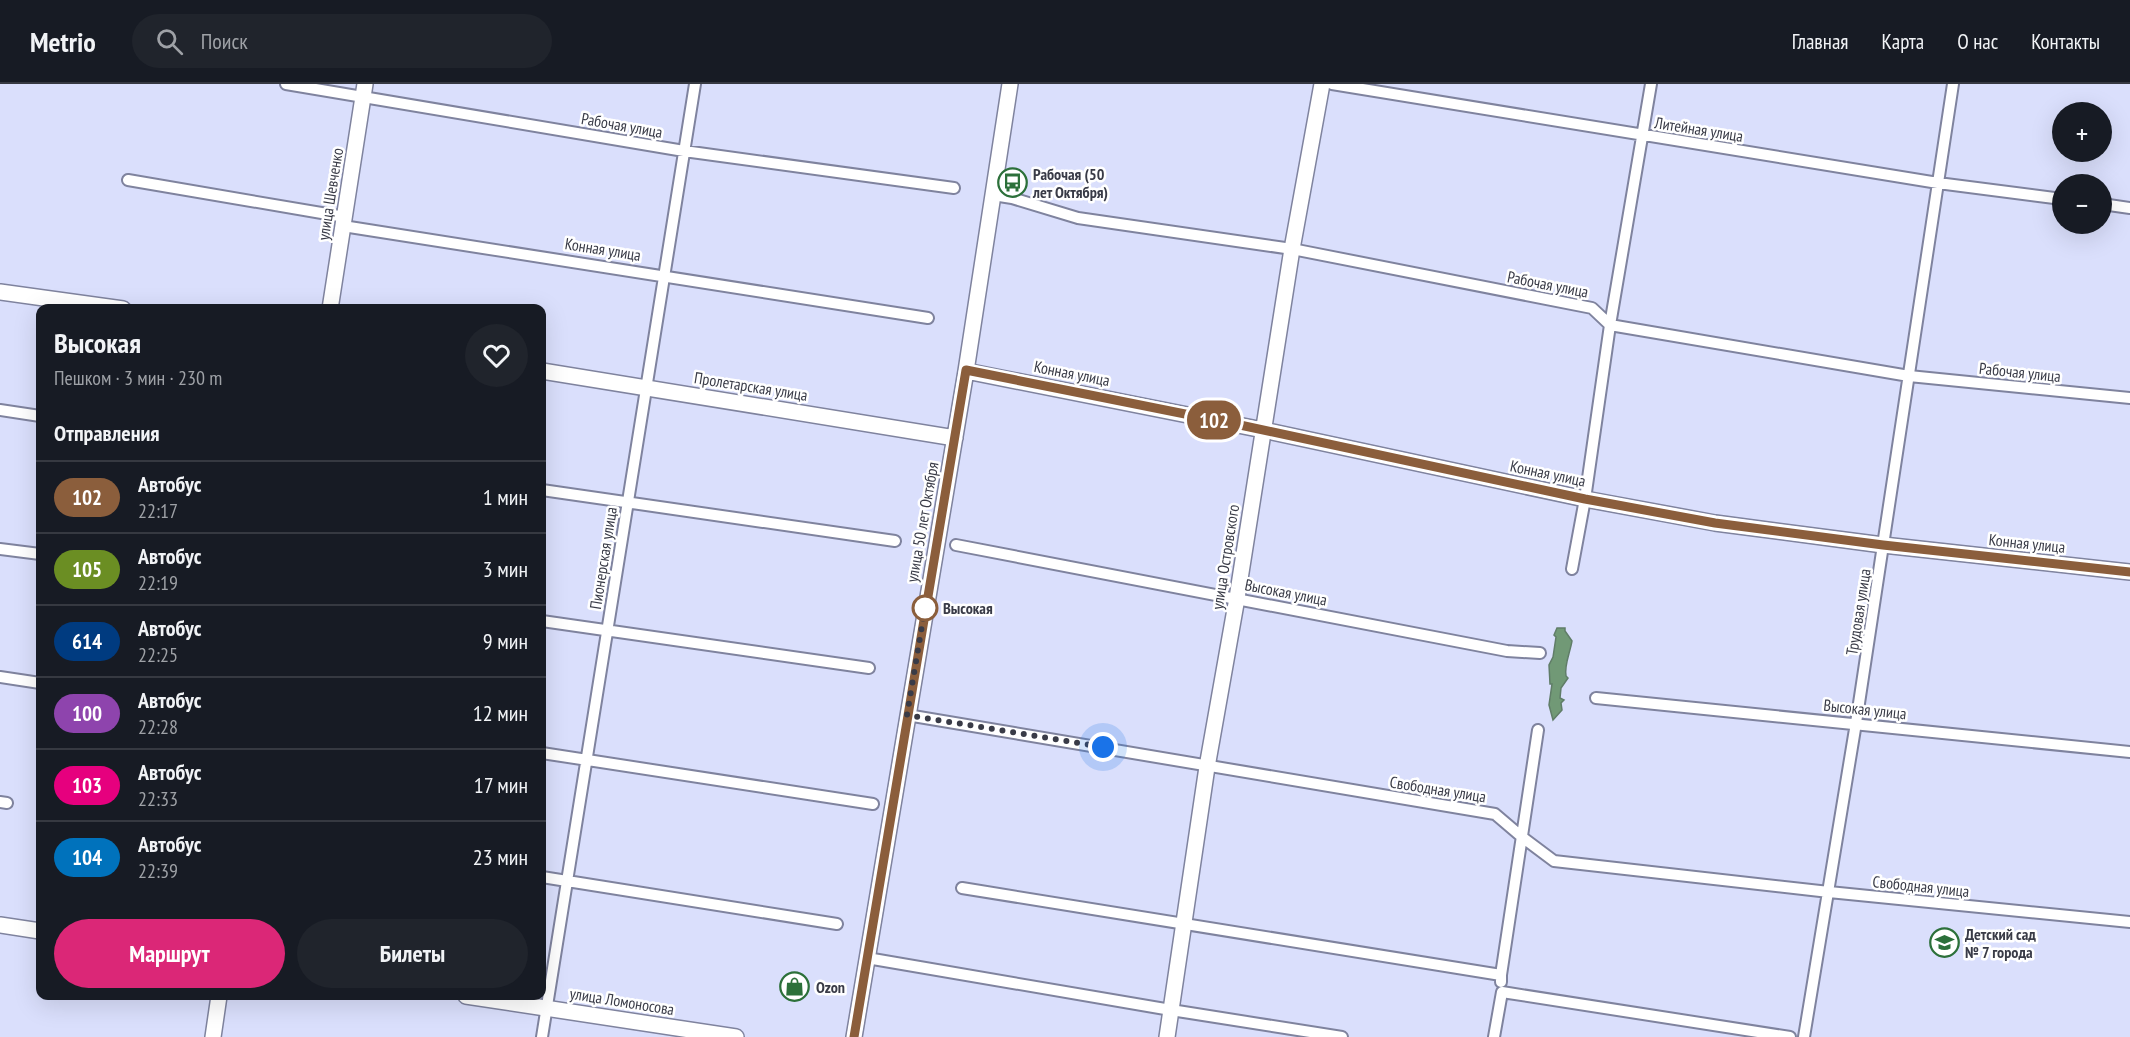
<!DOCTYPE html>
<html lang="ru">
<head>
<meta charset="utf-8">
<style>
	body { margin:0; font-family:"PT Sans Narrow",sans-serif; background:#20242c; color:#f1f3f6; height:100vh; display:flex; flex-direction:column; font-size:22px; white-space:nowrap }
	* { box-sizing:border-box; margin:0 }
	p { font-size:20px; color:#9ea1a6 }
	.icon { flex:none; width:33px; height:33px; fill:none; stroke:currentColor; stroke-width:2; stroke-linecap:round; stroke-linejoin:round }
	.map { position:relative; flex:1; overflow:hidden }
	.details { position:absolute; left:36px; top:220px; width:510px; height:696px; display:flex; flex-direction:column; background:#171b24; border-radius:12px; box-shadow:0 6px 24px #0002 }
	.details>* { flex:none }
	.badge { padding:0 12px; border-radius:20px; font-size:21px; line-height:39px }
	.fabs { position:absolute; left:2052px; top:18px; display:grid; gap:12px }
	.fabs a { display:grid; place-items:center; width:60px; height:60px; border-radius:50%; background:#171b24; box-shadow:0 6px 24px #0002; font-size:30px }
	.you { position:absolute; width:30px; height:30px; margin:-15px; border:4px solid #fff; border-radius:50%; background:#1a73e8; box-shadow:0 0 0 9px #1a73e833 }
	.map>.badge { position:absolute; translate:-50% -50%; box-shadow:0 0 0 3px #fff }
	h2 { padding:0 18px; font-size:22px; line-height:54px }
	.round { display:grid; place-items:center; flex:none; width:63px; height:63px; border-radius:32px; background:#20242c }
	.summary { display:flex; align-items:center; justify-content:space-between; height:102px; padding:0 18px }
	h1 { font-size:28px; font-weight:700; line-height:45px }
	.button { display:flex; gap:12px; margin-top:auto; padding:12px 18px }
	.button a { flex:1; height:69px; border-radius:36px; background:#db2777; color:#fff; font-size:24px; font-weight:700; line-height:69px; text-align:center }
	.button a+a { background:#20242c; color:#f1f3f6 }
	ul { padding:0; list-style:none }
	li { display:flex; align-items:center; gap:18px; height:72px; padding:0 18px; border-top:2px solid #363941 }
	li div { flex:1 }
	li b { display:block; font-size:22px }
	li em { font-style:normal }
	li .badge { min-width:66px; font-weight:700; text-align:center }
	header { display:flex; align-items:center; gap:36px; box-sizing:border-box; height:84px; padding:0 30px; background:#171b24; border-bottom:2px solid #363941 }
	header strong { font-size:28px }
	nav { display:flex; gap:33px; margin-inline-start:auto; font-size:21px }
	.search { width:420px; height:54px; background:#20242c; display:flex; align-items:center; gap:15px; box-sizing:border-box; padding:0 21px; border-radius:33px; color:#9ea1a6; font-size:22px }
	.map>svg:first-child { display:block }
	.water { fill:#719976; stroke:#607d68; stroke-width:1.5 }
	.lines { fill:none; stroke-linecap:round; stroke-linejoin:round }
	.street-casing { stroke:#7f839e; stroke-width:14 }
	.secondary-casing { stroke:#7f839e; stroke-width:18 }
	.street { stroke:#fff; stroke-width:10 }
	.secondary { stroke:#fff; stroke-width:15 }
	.line-casing { stroke:#fff; stroke-width:14 }
	.line { stroke:#8b5e3c; stroke-width:9 }
	.walk { stroke:#393b47; stroke-width:6; stroke-dasharray:0 10.8 }
	.stop-dot { fill:#fff; stroke:#8b5e3c; stroke-width:3 }
	.labels { text-anchor:middle; stroke-width:5; stroke-linejoin:round; paint-order:stroke }
	.street-label { font-size:16px; fill:#393b47; stroke:#fff }
	.poi-label { font-size:16px; font-weight:bold; fill:#393b47; stroke:#fff; text-anchor:start }
	.stop-label { font-size:16px; font-weight:bold; fill:#393b47; stroke:#fff; text-anchor:start }
</style>
</head>
<body>
<header>
<strong>Metrio</strong>
<div class="search"><svg class="icon" aria-label="search" viewBox="0 0 24 24"><circle cx="10" cy="10" r="6"/><path d="M15 15l6 6"/></svg>Поиск</div>
<nav><a>Главная</a><a>Карта</a><a>О нас</a><a>Контакты</a></nav>
</header>
<div class="map">
<svg width="2130" height="953" viewBox="0 0 2130 953">
	<rect width="100%" height="100%" fill="#dadffc"/>
	<!-- water -->
	<path class="water" d="M 1557,544 L 1565,544 L 1565,547 L 1572,557 C 1570,569 1564,581 1566,592 L 1568,594 L 1561,604 L 1560,614 L 1564,616 L 1561,619 L 1562,626 L 1553,636 L 1549,621 L 1552,600 L 1550,600 L 1549,581 L 1553,573 L 1556,553 L 1554,551 Z"/>
	<g class="lines">
		<defs>
			<path id="street" d="M 286,0 L 684,67 L 954,104
				M 1332,0 L 1938,99 L 2062,115
				M 128,96 L 345,133
				M 993,111 L 1012,114 L 1078,134 L 1292,165 L 1592,224 L 1610,241 L 1909,292 L 2130,314
				M 2102,120 L 2130,124
				M 343,142 L 928,234
				M 0,326 L 40,332
				M 542,406 L 895,457
				M 956,461 L 1507,567 L 1540,569
				M 0,465 L 40,470
				M 1572,485 L 1585,415 L 1610,241 L 1651,0
				M 542,537 L 869,584
				M 0,593 L 40,599
				M 1596,614 L 2130,668
				M 907,631 L 1495,730 L 1522,753 L 1554,777 L 1829,808 L 2130,838
				M 542,669 L 873,720
				M 0,718 L 7,719
				M 542,793 L 837,840
				M 962,804 L 1501,891
				M 867,874 L 1171,926 L 1342,953
				M 1501,898 L 1501,891 L 1538,646
				M 542,953 L 695,0
				M 1494,953 L 1502,908 L 1790,953
				M 1804,953 L 1856,639 L 1953,0"/>
			<path id="secondary" d="M 0,208 L 123,225
				M 330,225 L 365,0
				M 542,287 L 955,354
				M 966,287 L 1263,346 L 1585,415 L 1715,439 L 1883,461 L 2130,488
				M 0,841 L 40,847
				M 466,912 L 736,953
				M 213,953 L 219,912
				M 854,953 L 966,287 L 1010,0
				M 1167,953 L 1207,683 L 1237,514 L 1292,165 L 1322,0"/>
		</defs>
		<!-- street casing -->
		<use href="#street" class="street-casing"/>
		<!-- secondary casing -->
		<use href="#secondary" class="secondary-casing"/>
		<!-- street -->
		<use href="#street" class="street"/>
		<!-- secondary -->
		<use href="#secondary" class="secondary"/>
	</g>
	<g class="lines">
		<defs>
			<path id="line" d="M 854,953 L 966,286 L 1240,341 L 1585,415 L 1715,439 L 1883,461 L 2130,488"/>
		</defs>
		<!-- line casing -->
		<use href="#line" class="line-casing"/>
		<!-- line -->
		<use href="#line" class="line"/>
		<!-- walk -->
		<path class="walk" d="M 925,524 L 907,631 L 1103,663"/>
	</g>
	<!-- icons -->
	<defs>
		<symbol id="bus-ring" viewBox="-11 -11 22 22"><circle r="9.5" fill="#fff" stroke="#2c703a" stroke-width="1.5"/><path d="M-5-6H5V4H4V6H2V4H-2V6H-4V4H-5ZM-3.5-4V0h7V-4ZM-3.5 1.2v1.5H-2V1.2ZM2 1.2v1.5H3.5V1.2Z" fill="#2c703a"/></symbol>
		<symbol id="school-ring" viewBox="-11 -11 22 22"><circle r="9.5" fill="#fff" stroke="#2c703a" stroke-width="1.5"/><path d="M0-5L7-2L0 1L-7-2ZM-4 1L0 2.5L4 1V4Q0 6-4 4Z" fill="#2c703a"/></symbol>
		<symbol id="shop-ring" viewBox="-11 -11 22 22"><circle r="9.5" fill="#fff" stroke="#2c703a" stroke-width="1.5"/><path d="M-5-2.5h2.3a2.7 3.5 0 0 1 5.4 0H5L5.5 6h-11ZM-1.5-2.5h3a1.5 2.3 0 0 0-3 0Z" fill="#2c703a"/></symbol>
	</defs>
	<g fill-rule="evenodd">
		<use href="#bus-ring" x="996" y="82" width="33" height="33"/>
		<use href="#school-ring" x="1928" y="842" width="33" height="33"/>
		<use href="#shop-ring" x="778" y="886" width="33" height="33"/>
	</g>
	<!-- markers -->
	<circle class="stop-dot" cx="925" cy="524" r="12"/>
	<g class="labels">
		<!-- street labels -->
		<g class="street-label">
			<text transform="translate(622 41) rotate(10)" y="6">Рабочая улица</text>
			<text transform="translate(1699 45) rotate(9)" y="6">Литейная улица</text>
			<text transform="translate(330 110) rotate(-81)" y="6">улица Шевченко</text>
			<text transform="translate(603 165) rotate(9)" y="6">Конная улица</text>
			<text transform="translate(1548 200) rotate(11)" y="6">Рабочая улица</text>
			<text transform="translate(2020 288) rotate(6)" y="6">Рабочая улица</text>
			<text transform="translate(1072 289) rotate(11)" y="6">Конная улица</text>
			<text transform="translate(751 302) rotate(9)" y="6">Пролетарская улица</text>
			<text transform="translate(1548 389) rotate(12)" y="6">Конная улица</text>
			<text transform="translate(922 438) rotate(-80)" y="6">улица 50 лет Октября</text>
			<text transform="translate(2027 459) rotate(6)" y="6">Конная улица</text>
			<text transform="translate(1225 473) rotate(-81)" y="6">улица Островского</text>
			<text transform="translate(603 474) rotate(-81)" y="6">Пионерская улица</text>
			<text transform="translate(1286 508) rotate(11)" y="6">Высокая улица</text>
			<text transform="translate(1858 528) rotate(-81)" y="6">Трудовая улица</text>
			<text transform="translate(1865 625) rotate(6)" y="6">Высокая улица</text>
			<text transform="translate(1438 705) rotate(9)" y="6">Свободная улица</text>
			<text transform="translate(1921 802) rotate(6)" y="6">Свободная улица</text>
			<text transform="translate(622 917) rotate(9)" y="6">улица Ломоносова</text>
		</g>
		<!-- poi labels -->
		<g class="poi-label">
			<text x="1033" y="96">Рабочая (50<tspan x="1033" dy="18">лет Октября)</tspan></text>
			<text x="1965" y="856">Детский сад<tspan x="1965" dy="18">№ 7 города</tspan></text>
			<text x="816" y="909">Ozon</text>
		</g>
		<!-- stop labels -->
		<g class="stop-label">
			<text x="943" y="530">Высокая</text>
		</g>
	</g>
</svg>
<div class="fabs">
<a>+</a>
<a>−</a>
</div>
<div class="you" style="left:1103px;top:663px"></div>
<b class="badge" style="left:1214px;top:336px;background:#8b5e3c;color:#fff">102</b>
<section class="details">
<div class="summary"><div><h1>Высокая</h1><p>Пешком · 3 мин · 230 m</p></div><a class="round"><svg class="icon" aria-label="heart" viewBox="0 0 24 24"><path d="M12 20l-8-8c-3-5 5-10 8-4 3-6 11-1 8 4z"/></svg></a></div>
<h2>Отправления</h2>
<ul>
<li><span class="badge" style="background:#8b5e3c;color:#fff">102</span><div><b>Автобус</b><p>22:17</p></div><em>1 мин</em></li>
<li><span class="badge" style="background:#6b8e23;color:#fff">105</span><div><b>Автобус</b><p>22:19</p></div><em>3 мин</em></li>
<li><span class="badge" style="background:#003b80;color:#fff">614</span><div><b>Автобус</b><p>22:25</p></div><em>9 мин</em></li>
<li><span class="badge" style="background:#8e44ad;color:#fff">100</span><div><b>Автобус</b><p>22:28</p></div><em>12 мин</em></li>
<li><span class="badge" style="background:#e6007e;color:#fff">103</span><div><b>Автобус</b><p>22:33</p></div><em>17 мин</em></li>
<li><span class="badge" style="background:#0072bc;color:#fff">104</span><div><b>Автобус</b><p>22:39</p></div><em>23 мин</em></li>
</ul>
<div class="button"><a>Маршрут</a><a>Билеты</a></div>
</section>
</div>
</body>
</html>
